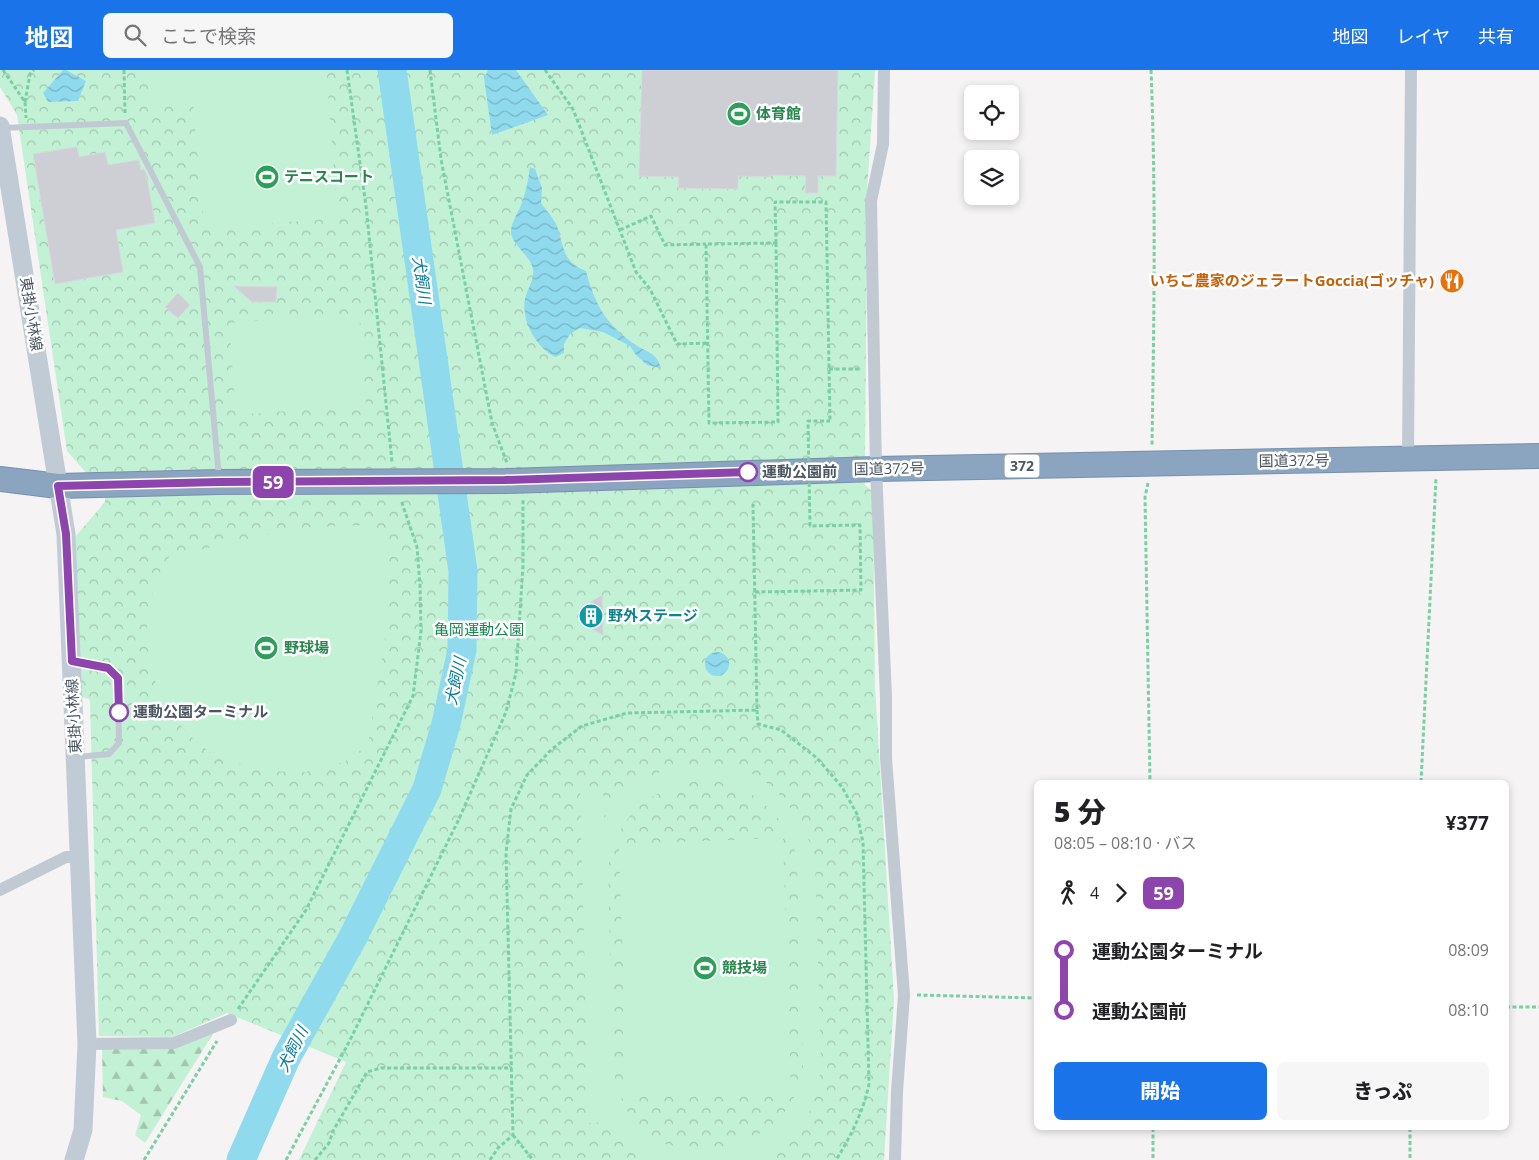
<!DOCTYPE html>
<html lang="ja">
<head>
<meta charset="utf-8">
<style>
	body { margin:0; font-family:"Open Sans","Noto Sans JP",sans-serif; background:#f6f6f6; color:#202124; height:100vh; display:flex; flex-direction:column; font-size:19px; white-space:nowrap }
	* { box-sizing:border-box; margin:0 }
	p { font-size:16px; color:#757577 }
	.icon { flex:none; width:28px; height:28px; fill:none; stroke:currentColor; stroke-width:2; stroke-linecap:round; stroke-linejoin:round }
	.map { position:relative; flex:1; overflow:hidden }
	.panel { position:absolute; left:1034px; top:710px; width:475px; height:350px; display:flex; flex-direction:column; background:#fff; border-radius:8px; box-shadow:0 2px 8px #0003 }
	.panel>* { flex:none }
	.badge { padding:0 10px; border-radius:8px; font-size:18px; line-height:32px }
	.fabs { position:absolute; left:964px; top:15px; display:grid; gap:10px }
	.fabs a { display:grid; place-items:center; width:55px; height:55px; border-radius:8px; background:#fff; box-shadow:0 2px 8px #0003; font-size:25px }
	.map>.badge { position:absolute; translate:-50% -50%; box-shadow:0 0 0 2px #fff }
	.legs { display:flex; align-items:center; gap:8px; height:55px; padding:0 20px; font-size:16px }
	.legs p { margin-inline-start:auto }
	.overview { display:flex; align-items:center; justify-content:space-between; height:85px; padding:0 20px }
	h1 { font-size:28px; font-weight:800; line-height:38px }
	.primary-button { display:flex; gap:10px; margin-top:auto; padding:10px 20px }
	.primary-button a { flex:1; height:58px; border-radius:8px; background:#1a73e8; color:#fff; font-size:20px; font-weight:800; line-height:58px; text-align:center }
	.primary-button a+a { background:#f6f6f6; color:#202124 }
	ul { padding:0 20px; list-style:none }
	li { display:flex; align-items:center; gap:18px; height:60px; font-size:19px }
	li i { display:grid; place-items:center; width:8px; height:100%; margin:0 6px; background:currentColor }
	li i::after { content:''; width:12px; height:12px; margin:-6px; border:4px solid; border-radius:50%; background:#fff }
	li p { margin-inline-start:auto }
	li:first-child i { background:linear-gradient(#0000 50%,currentColor 0) }
	li:last-child i { background:linear-gradient(currentColor 50%,#0000 0) }
	header { display:flex; align-items:center; gap:30px; box-sizing:border-box; height:70px; padding:0 25px; background:#1a73e8; color:#fff }
	header strong { font-size:24px }
	nav { display:flex; gap:28px; margin-inline-start:auto; font-size:18px }
	.search { width:350px; height:45px; background:#f6f6f6; display:flex; align-items:center; gap:12px; box-sizing:border-box; padding:0 18px; border-radius:8px; color:#757577; font-size:19px }
	.map>svg:first-child { display:block }
	.forest { fill:url(#forest-firs) }
	.park { fill:url(#park-crowns) }
	.pitch { fill:#c3f1d5; fill-rule:evenodd }
	.water { fill:url(#water-waves) }
	.lines { fill:none; stroke-linecap:round; stroke-linejoin:round }
	.river { stroke:#90daee; stroke-width:29 }
	.building { fill:#cdcfd5; stroke:#d7d9de }
	.highway-casing { stroke:#7690ad; stroke-width:26 }
	.path { stroke:#7ad0a6; stroke-width:3; stroke-dasharray:4 2.5; stroke-linecap:butt }
	.lane { stroke:#c1cad2; stroke-width:6 }
	.street { stroke:#c1cad2; stroke-width:12 }
	.secondary { stroke:#c1cbd6; stroke-width:19 }
	.highway { stroke:#8ba5c1; stroke-width:24 }
	.path-bridge { stroke:#7ad0a6; stroke-width:3; stroke-dasharray:4 2.5; stroke-linecap:butt }
	.line-1-casing { stroke:#fff; stroke-width:11 }
	.line-1 { stroke:#8e44ad; stroke-width:8 }
	.stop-1-dot { fill:#fff; stroke:#8e44ad; stroke-width:2.5 }
	.labels { text-anchor:middle; stroke-width:5; stroke-linejoin:round; paint-order:stroke }
	.shield { fill:#fff; stroke:#808990; stroke-width:1 }
	.shield-label { font-size:14px; font-weight:bold; fill:#4a5661 }
	.leisure-label { font-size:15px; font-weight:bold; fill:#27864d; stroke:#fff; text-anchor:start }
	.food-label { font-size:15px; font-weight:bold; fill:#c56008; stroke:#fff; text-anchor:end }
	.street-label { font-size:15px; fill:#4a5661; stroke:#fff }
	.stop-label { font-size:15px; font-weight:bold; fill:#4a5661; stroke:#fff; text-anchor:start }
	.culture-label { font-size:15px; font-weight:bold; fill:#0d838f; stroke:#fff; text-anchor:start }
	.park-label { font-size:15px; fill:#17864f; stroke:#fff }
	.water-label { font-size:16px; font-style:italic; fill:#0c7c9b; stroke:#fff }
</style>
</head>
<body>
<header>
<strong>地図</strong>
<div class="search"><svg class="icon" aria-label="search" viewBox="0 0 24 24"><circle cx="10" cy="10" r="6"/><path d="M15 15l6 6"/></svg>ここで検索</div>
<nav><a>地図</a><a>レイヤ</a><a>共有</a></nav>
</header>
<div class="map">
<svg width="1539" height="1090" viewBox="0 0 1539 1090">
	<defs>
		<pattern id="forest-firs" width="22" height="20" patternUnits="userSpaceOnUse" patternTransform="scale(1.25)"><rect width="22" height="20" fill="#c3f1d5"/><path d="M5 1l3.5 6h-7zM16 11l3.5 6h-7z" fill="#a0c6b0"/></pattern>
		<pattern id="park-crowns" width="20" height="18" patternUnits="userSpaceOnUse" patternTransform="scale(1.25)"><rect width="20" height="18" fill="#c3f1d5"/><path d="M2 6a3 3 0 1 1 6 0M12 15a3 3 0 1 1 6 0" fill="none" stroke="#a0c6b0"/></pattern>
		<pattern id="water-waves" width="16" height="10" patternUnits="userSpaceOnUse" patternTransform="scale(1.25)"><rect width="16" height="10" fill="#90daee"/><path d="M0 5q4-4 8 0t8 0" fill="none" stroke="#78b4c4"/></pattern>
	</defs>
	<rect width="100%" height="100%" fill="#f5f3f3"/>
	<!-- forest -->
	<path class="forest" d="M 214,962 L 145,1073 L 135,1065 L 141,1045 L 122,1031 L 103,1027 L 102,979 Z"/>
	<!-- park -->
	<path class="park" d="M 0,0 L 875,0 L 865,153 L 867,169 L 865,382 L 865,415 L 873,422 L 875,617 L 894,929 L 884,1090 L 299,1090 L 346,992 L 227,943 L 172,967 L 99,966 L 90,631 L 89,629 L 81,627 L 75,467 L 105,432 L 105,406 L 89,406 L 67,381 L 17,45 L 0,17 Z"/>
	<!-- pitch -->
	<path class="pitch" d="M 148,0 L 326,0 L 338,148 L 204,159 L 193,33 L 151,36 Z
		M 359,243 L 366,335 L 236,345 L 229,253 Z
		M 363,455 L 387,474 L 387,555 L 368,675 L 344,692 L 305,702 L 263,701 L 212,684 L 190,666 L 166,639 L 151,600 L 147,557 L 154,512 L 169,487 L 296,458 Z
		M 680,695 C 694,695 709,693 723,695 C 769,699 805,747 815,789 L 821,998 L 817,1022 L 809,1043 L 780,1078 L 762,1090 L 656,1090 L 640,1080 L 623,1065 L 613,1052 L 589,1053 L 580,718 L 603,717 L 604,748 C 629,717 643,707 680,695 ZM 698,711 C 710,711 722,711 733,715 C 766,727 791,757 797,790 L 803,1000 C 792,1064 727,1090 666,1074 C 652,1067 639,1059 630,1045 C 621,1032 617,1015 613,999 L 608,799 C 618,745 645,721 698,711 Z
		M 783,768 L 791,1021 L 627,1026 L 619,774 Z"/>
	<!-- water -->
	<path class="water" d="M 63,0 L 66,0 L 86,11 L 78,31 L 48,32 L 43,23 Z
		M 488,0 L 516,0 L 548,45 L 492,65 L 484,8 Z
		M 530,97 L 535,99 L 542,118 L 541,133 C 545,139 555,150 557,156 C 564,176 562,192 586,201 C 592,224 600,244 617,260 C 623,265 629,271 636,275 C 648,283 656,282 661,298 L 647,295 L 636,285 L 630,276 L 603,262 L 580,258 L 570,264 L 564,274 L 564,283 L 555,287 C 536,277 521,251 525,229 C 527,220 535,208 533,199 C 530,184 510,175 511,160 C 512,151 518,143 521,135 C 526,123 528,110 530,97 Z
		M705 594a12 12 0 1 1 24 0a12 12 0 1 1-24 0Z"/>
	<g class="lines">
		<!-- river -->
		<path class="river" d="M 241,1090 L 286,988 L 353,867 L 427,719 L 446,654 L 462,580 L 463,501 L 392,0"/>
	</g>
	<!-- building -->
	<path class="building" d="M 642,0 L 838,0 L 836,106 L 818,106 L 818,123 L 805,123 L 806,106 L 769,105 L 769,107 L 738,106 L 738,119 L 678,118 L 679,107 L 639,106 Z
		M 77,77 L 79,87 L 105,82 L 108,95 L 139,90 L 141,100 L 144,99 L 146,103 L 155,153 L 116,160 L 123,202 L 55,214 L 33,84 Z
		M 234,216 L 277,217 L 276,232 L 252,232 Z
		M 178,223 L 190,235 L 178,248 L 165,237 Z
		M 602,525 L 603,565 L 580,553 L 580,539 Z"/>
	<g class="lines">
		<defs>
			<path id="highway" d="M 0,409 L 58,416 L 219,412 L 505,411 L 876,399 L 1539,386"/>
		</defs>
		<!-- highway casing -->
		<use href="#highway" class="highway-casing"/>
		<!-- path -->
		<path class="path" d="M 3,0 L 25,32 L 26,48
			M 124,0 L 125,44
			M 347,0 L 366,136 L 392,392
			M 430,0 L 441,89 L 492,353 L 507,393
			M 545,0 L 573,39 L 636,202 L 650,219 L 677,274 L 708,273
			M 1151,0 C 1156,125 1154,250 1152,375
			M 25,32 L 30,4 L 34,0
			M 620,160 L 651,146 L 665,175 L 706,174
			M 776,173 L 778,352 L 709,353 L 706,174 Z
			M 776,173 L 775,132 L 826,132 L 830,351
			M 829,299 L 861,299
			M 1148,413 L 1145,427 L 1150,712
			M 755,522 L 861,520 L 860,455 L 810,456
			M 757,640 L 758,654 L 781,660 L 817,688 L 842,717 L 857,744 L 863,773 L 869,1014 C 863,1042 851,1066 836,1090
			M 1421,712 L 1436,408
			M 917,925 L 1036,928
			M 1506,937 L 1539,937
			M 238,939 L 306,840 L 413,626 L 421,561 L 420,515 L 417,477 L 401,430
			M 1153,1058 L 1153,1090
			M 1410,1058 L 1410,1090
			M 513,1065 L 533,1090
			M 144,1090 L 217,971
			M 286,1090 L 349,972 L 459,749 L 506,642 L 516,603 L 523,496 L 523,429
			M 315,1090 L 329,1073 L 333,1061 L 367,1002 L 381,998 L 512,998
			M 490,1090 L 498,1078 L 513,1065 L 506,783 L 511,739 L 527,705 L 552,679 L 582,656 L 627,643 L 757,640 L 753,434"/>
		<!-- lane -->
		<path class="lane" d="M 2,58 L 126,53 L 200,197 L 219,408
			M 73,592 L 108,598 L 118,608 L 119,673 L 109,684 L 77,687"/>
		<!-- street -->
		<path class="street" d="M 884,0 L 883,74 L 871,131 L 876,399 L 886,627 L 886,688 L 904,925 L 897,1022 L 895,1090
			M 1408,389 L 1411,0
			M 0,820 L 66,787 L 80,787
			M 87,974 L 174,973 L 231,950"/>
		<!-- secondary -->
		<path class="secondary" d="M 0,56 L 66,464 L 87,974 L 83,1060 L 74,1090"/>
		<!-- highway -->
		<use href="#highway" class="highway"/>
		<!-- path-bridge -->
		<path class="path-bridge" d="M 810,456 L 808,351 L 830,351"/>
	</g>
	<g class="lines">
		<defs>
			<path id="line-1" d="M 119,642 L 118,608 L 108,598 L 72,591 L 66,464 L 58,416 L 219,412 L 505,410 L 748,402"/>
		</defs>
		<!-- line-1 casing -->
		<use href="#line-1" class="line-1-casing"/>
		<!-- line-1 -->
		<use href="#line-1" class="line-1"/>
	</g>
	<!-- icons -->
	<defs>
		<symbol id="stadium-disc" viewBox="-11 -11 22 22"><circle r="9.5" fill="#2e9e5b" stroke="#fff"/><path d="M0-5a6.5 5 0 1 0 0 10a6.5 5 0 1 0 0-10ZM-3.5-1.8h7v3.6h-7Z" fill="#fff"/></symbol>
		<symbol id="restaurant-disc" viewBox="-11 -11 22 22"><circle r="9.5" fill="#e8710a" stroke="#fff"/><path d="M-5-6h1v4h1v-4h1v4h1v-4h1v5L-1.5 .5V6h-2V.5L-5-1ZM5-6V6H3V1.5H1.5Q1.5-4 5-6Z" fill="#fff"/></symbol>
		<symbol id="building-disc" viewBox="-11 -11 22 22"><circle r="9.5" fill="#0f9aa8" stroke="#fff"/><path d="M-4-6H4V6H1V3H-1V6H-4ZM-2.5-4.3h1.7v1.8h-1.7ZM.8-4.3h1.7v1.8H.8ZM-2.5-1h1.7V.8h-1.7ZM.8-1h1.7V.8H.8Z" fill="#fff"/></symbol>
	</defs>
	<g fill-rule="evenodd">
		<use href="#stadium-disc" x="725" y="30" width="28" height="28"/>
		<use href="#stadium-disc" x="253" y="93" width="28" height="28"/>
		<use href="#restaurant-disc" x="1438" y="197" width="28" height="28"/>
		<use href="#building-disc" x="577" y="532" width="28" height="28"/>
		<use href="#stadium-disc" x="252" y="564" width="28" height="28"/>
		<use href="#stadium-disc" x="691" y="884" width="28" height="28"/>
	</g>
	<!-- markers -->
	<g class="stop-1-dot">
		<circle cx="748" cy="402" r="9"/>
		<circle cx="119" cy="642" r="9"/>
	</g>
	<g class="labels">
		<!-- shield labels -->
		<rect class="shield" x="1004.5" y="384.5" width="35" height="23" rx="4"/>
		<g class="shield-label">
			<text x="1022" y="401">372</text>
		</g>
		<!-- leisure labels -->
		<g class="leisure-label">
			<text x="756" y="49">体育館</text>
			<text x="284" y="112">テニスコート</text>
			<text x="284" y="583">野球場</text>
			<text x="722" y="903">競技場</text>
		</g>
		<!-- food labels -->
		<g class="food-label">
			<text x="1434" y="216">いちご農家のジェラートGoccia(ゴッチャ)</text>
		</g>
		<!-- street labels -->
		<g class="street-label">
			<text transform="translate(31 244) rotate(81)" y="5">東掛小林線</text>
			<text transform="translate(1294 391) rotate(-1)" y="5">国道372号</text>
			<text transform="translate(889 399) rotate(-1)" y="5">国道372号</text>
			<text transform="translate(74 646) rotate(-93)" y="5">東掛小林線</text>
		</g>
		<!-- stop labels -->
		<g class="stop-label">
			<text x="762" y="407">運動公園前</text>
			<text x="133" y="647">運動公園ターミナル</text>
		</g>
		<!-- culture labels -->
		<g class="culture-label">
			<text x="608" y="551">野外ステージ</text>
		</g>
		<!-- park labels -->
		<g class="park-label">
			<text x="479" y="565">亀岡運動公園</text>
		</g>
		<!-- water labels -->
		<g class="water-label">
			<text transform="translate(422 210) rotate(82)" y="6">犬飼川</text>
			<text transform="translate(455 611) rotate(-78)" y="6">犬飼川</text>
			<text transform="translate(292 979) rotate(-63)" y="6">犬飼川</text>
		</g>
	</g>
</svg>
<div class="fabs">
<a><svg class="icon" aria-label="locate" viewBox="0 0 24 24"><circle cx="12" cy="12" r="6"/><path d="M12 2v4M12 18v4M2 12h4M18 12h4"/></svg></a>
<a><svg class="icon" aria-label="layers" viewBox="0 0 24 24"><path d="M12 4l9 5-9 5-9-5zM3 14l9 5 9-5"/></svg></a>
</div>
<b class="badge" style="left:273px;top:412px;background:#8e44ad;color:#fff">59</b>
<section class="panel">
<div class="overview"><div><h1>5 分</h1><p>08:05 – 08:10 · バス</p></div><b>¥377</b></div>
<div class="legs"><svg class="icon" aria-label="walk" viewBox="0 0 24 24"><circle cx="13" cy="4" r="2"/><path d="M13 8l-2 6 4 7M11 14l-3 7M7 12l3-4h3l4 4"/></svg>4<svg class="icon" aria-label="forward" viewBox="0 0 24 24"><path d="M9 5l7 7-7 7"/></svg><b class="badge" style="background:#8e44ad;color:#fff">59</b></div>
<ul>
<li><i style="color:#8e44ad"></i><b>運動公園ターミナル</b><p>08:09</p></li>
<li><i style="color:#8e44ad"></i><b>運動公園前</b><p>08:10</p></li>
</ul>
<div class="primary-button"><a>開始</a><a>きっぷ</a></div>
</section>
</div>
</body>
</html>
